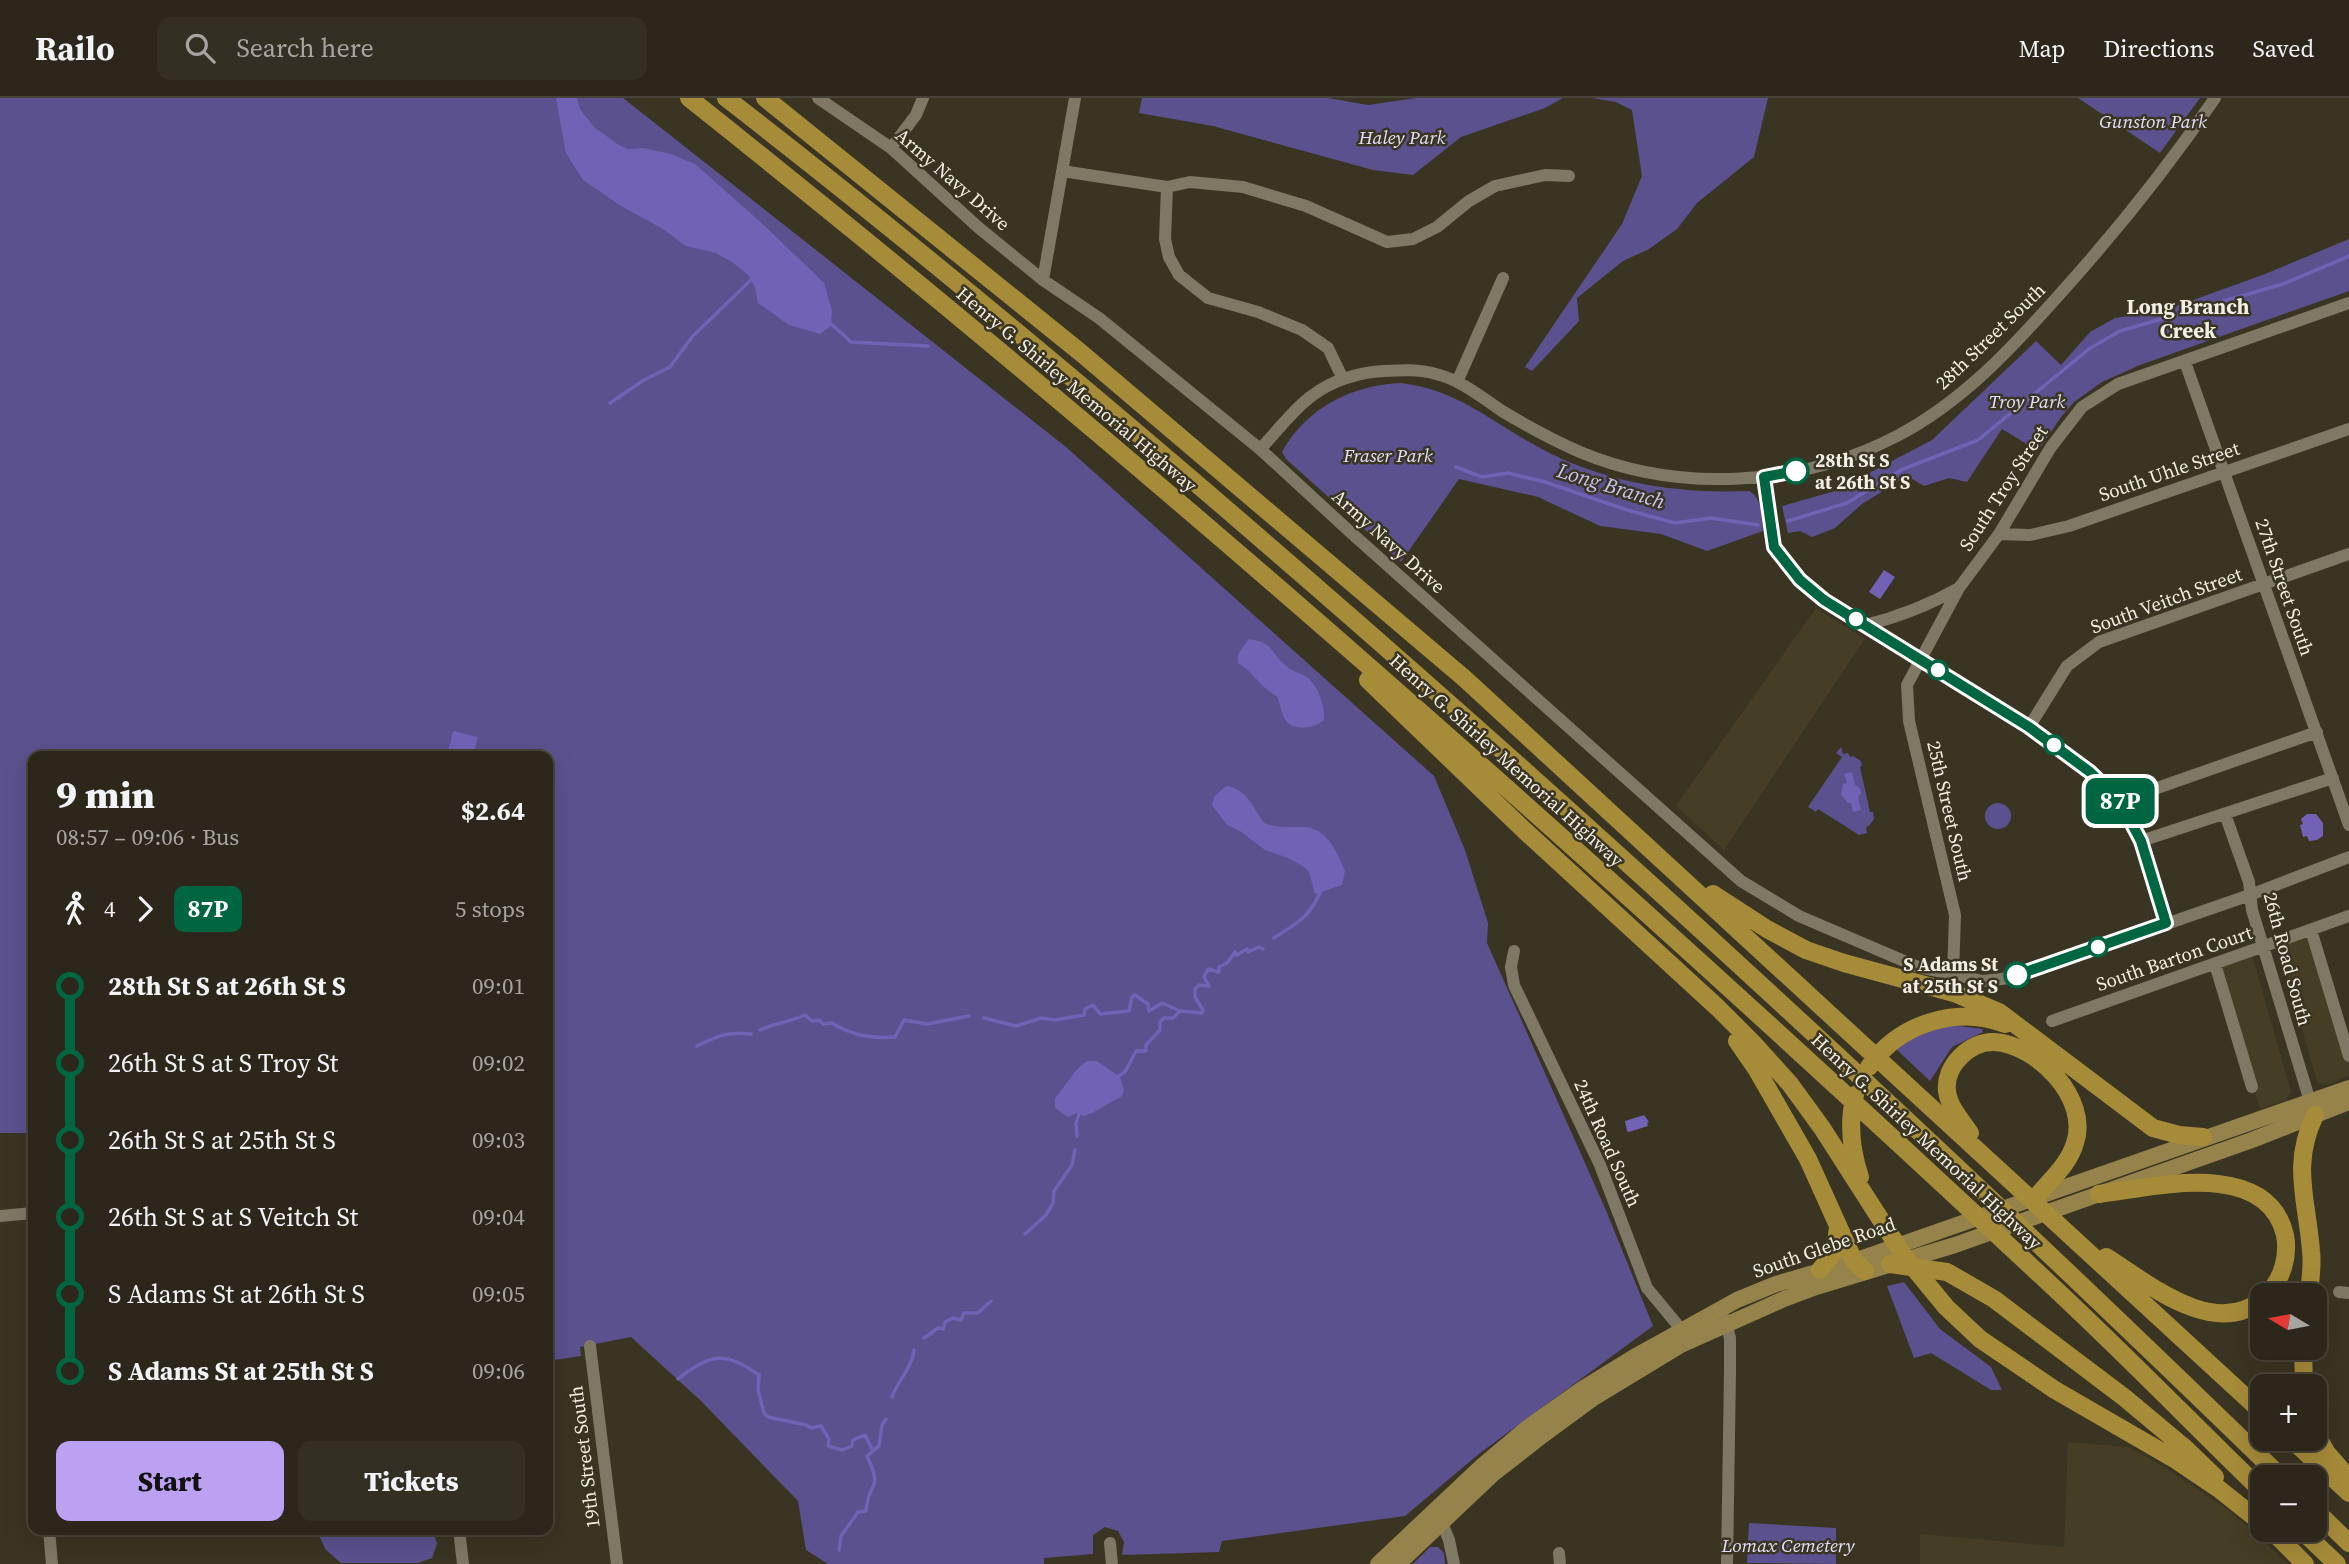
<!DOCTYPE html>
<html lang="en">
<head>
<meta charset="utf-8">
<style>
	body { margin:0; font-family:"Source Serif 4",serif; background:#342f23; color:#f1f3f6; height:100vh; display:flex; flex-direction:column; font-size:26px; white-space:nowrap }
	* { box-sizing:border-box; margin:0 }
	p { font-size:23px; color:#a6a5a2 }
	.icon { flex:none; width:38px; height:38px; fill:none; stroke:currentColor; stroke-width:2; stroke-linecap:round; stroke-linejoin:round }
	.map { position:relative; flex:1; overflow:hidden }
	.panel { position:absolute; left:28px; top:653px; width:525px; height:784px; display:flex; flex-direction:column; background:#2c271a; border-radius:14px; box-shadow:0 7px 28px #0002,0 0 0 2px #484439 }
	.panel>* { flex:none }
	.badge { padding:0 14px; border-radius:10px; font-size:24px; line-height:46px }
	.needle { width:46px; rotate:280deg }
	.fabs { position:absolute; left:2250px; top:1185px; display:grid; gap:14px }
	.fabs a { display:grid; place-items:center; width:77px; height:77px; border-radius:14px; background:#2c271a; box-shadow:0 7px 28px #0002,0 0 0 2px #484439; font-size:35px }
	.map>.badge { position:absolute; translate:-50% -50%; box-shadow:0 0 0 4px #fff }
	.legs { display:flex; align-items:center; gap:10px; height:77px; padding:0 28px; font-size:23px }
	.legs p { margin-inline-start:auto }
	.headline { display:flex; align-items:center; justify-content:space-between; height:119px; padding:0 28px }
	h1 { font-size:38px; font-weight:800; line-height:52px }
	.button { display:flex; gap:14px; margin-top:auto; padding:14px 28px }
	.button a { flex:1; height:80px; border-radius:14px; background:#bca0f2; color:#111; font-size:28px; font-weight:800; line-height:80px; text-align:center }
	.button a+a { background:#342f23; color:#f1f3f6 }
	ul { padding:0 28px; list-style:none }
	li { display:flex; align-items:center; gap:24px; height:77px; font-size:26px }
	li i { display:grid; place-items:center; width:10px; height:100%; margin:0 9px; background:currentColor }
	li i::after { content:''; width:18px; height:18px; margin:-9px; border:5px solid; border-radius:50%; background:#2c271a }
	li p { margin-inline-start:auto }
	li:first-child i { background:linear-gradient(#0000 50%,currentColor 0) }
	li:last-child i { background:linear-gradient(currentColor 50%,#0000 0) }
	header { display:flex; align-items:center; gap:42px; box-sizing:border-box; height:98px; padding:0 35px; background:#2c271a; border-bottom:2px solid #484439 }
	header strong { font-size:33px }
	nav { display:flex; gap:38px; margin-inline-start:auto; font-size:24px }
	.search { width:490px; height:63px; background:#342f23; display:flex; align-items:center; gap:18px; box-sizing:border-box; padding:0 24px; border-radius:14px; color:#a6a5a2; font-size:26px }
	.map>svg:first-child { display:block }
	.built { fill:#463d25 }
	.green { fill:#5b518e }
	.water { fill:#7162b6 }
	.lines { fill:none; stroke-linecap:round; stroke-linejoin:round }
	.stream { stroke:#7162b6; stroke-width:3.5 }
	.minor { stroke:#7f7865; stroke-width:12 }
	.major { stroke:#96834b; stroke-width:16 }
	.highway { stroke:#a68b39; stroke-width:18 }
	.line-1-casing { stroke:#fff; stroke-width:16 }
	.line-1 { stroke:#006641; stroke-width:10 }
	.stop-1-dot { fill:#fff; stroke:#006641; stroke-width:3.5 }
	.labels { text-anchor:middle; stroke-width:5; stroke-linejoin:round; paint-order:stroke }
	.park-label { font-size:19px; font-style:italic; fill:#e2e0f8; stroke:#3a3422 }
	.street-label { font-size:19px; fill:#f2efe4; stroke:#3a3422 }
	.stop-label { font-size:19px; font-weight:bold; fill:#f2efe4; stroke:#3a3422; text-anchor:start }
	.neighbourhood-label { font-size:21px; font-weight:bold; fill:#f2efe4; stroke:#3a3422 }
	.water-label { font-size:21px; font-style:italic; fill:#c9c5f2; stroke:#3a3422 }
</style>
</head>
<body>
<header>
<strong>Railo</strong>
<div class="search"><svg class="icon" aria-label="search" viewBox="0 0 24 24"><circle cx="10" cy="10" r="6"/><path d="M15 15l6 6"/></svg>Search here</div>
<nav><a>Map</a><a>Directions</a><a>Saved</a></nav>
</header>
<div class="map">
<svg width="2349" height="1466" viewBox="0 0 2349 1466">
	<rect width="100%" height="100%" fill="#3a3422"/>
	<!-- built -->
	<path class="built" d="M 1816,510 L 1865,541 L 1724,752 L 1676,708 Z
		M 2311,832 L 2349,958 L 2349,977 L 2328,987 L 2318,985 L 2315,977 L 2277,844 Z
		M 2251,853 L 2291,994 L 2286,1002 L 2260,1011 L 2215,866 Z
		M 2068,1344 L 2129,1349 L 2164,1369 L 2227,1411 L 2252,1432 L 2288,1466 L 1920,1466 L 1920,1436 L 2064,1449 Z"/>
	<!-- green -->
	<path class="green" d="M 0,0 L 623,0 L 1066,349 L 1434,678 L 1465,752 L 1488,825 L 1487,845 L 1605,1110 L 1653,1228 L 1480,1355 L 1405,1418 L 1222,1443 L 1219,1454 L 1122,1457 L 1124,1444 L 1118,1433 L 1105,1429 L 1093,1437 L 1093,1456 L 1044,1460 L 1044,1466 L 828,1466 L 806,1452 L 798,1403 L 701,1303 L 631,1239 L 580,1249 L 581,1258 L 548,1263 L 548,658 L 33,658 L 33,1035 L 0,1035 Z
		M 1142,0 L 1328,0 L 1368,7 L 1416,0 L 1563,0 L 1545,10 L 1461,39 L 1413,77 L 1373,72 L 1213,28 L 1139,15 Z
		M 1592,0 L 1768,0 L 1754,59 L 1697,105 L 1677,131 L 1649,151 L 1623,163 L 1577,200 L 1579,223 L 1532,273 L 1525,269 L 1622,126 L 1642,78 L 1632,12 L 1616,4 Z
		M 2078,0 L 2200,0 L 2160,55 Z
		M 2349,141 L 2349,193 L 2140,267 L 2102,284 L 2074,304 L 2061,319 L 2038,353 L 2002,331 L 1967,384 L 1949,380 L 1924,388 L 1907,378 L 1862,406 L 1835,430 L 1812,439 L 1800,433 L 1788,435 L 1782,408 L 1835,393 L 1932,342 L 2036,243 L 2061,267 L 2090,234 L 2115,220 L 2153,214 L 2185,205 L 2265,176 Z
		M 1401,285 C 1459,292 1491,324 1540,350 C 1605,385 1677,396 1749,393 C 1763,400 1761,419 1763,433 L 1707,453 L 1661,436 L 1600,428 L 1538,399 L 1459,381 L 1401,464 L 1286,361 L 1282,354 C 1306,310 1352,287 1401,285 Z
		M 1841,649 L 1843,656 L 1848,655 L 1850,659 L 1853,658 L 1861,663 L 1862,668 L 1860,669 L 1870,714 L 1873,714 L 1874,721 L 1869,728 L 1866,729 L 1867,735 L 1859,737 L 1818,711 L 1816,714 L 1808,709 L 1842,659 L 1836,655 Z
		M1985 718a13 13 0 1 1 26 0a13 13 0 1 1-26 0Z
		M 1952,927 L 1982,931 L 1983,934 L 1952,949 L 1930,983 L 1895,950 L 1919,935 Z
		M 1904,1184 L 1940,1231 L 1991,1269 L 2002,1292 L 1991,1292 L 1931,1255 L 1914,1260 L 1887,1188 Z
		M 1749,1425 L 1836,1430 L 1836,1466 L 1747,1465 Z
		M 316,1432 L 353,1432 L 372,1436 L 394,1432 L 433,1432 L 437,1446 L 432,1460 L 418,1465 L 341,1465 L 326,1452 Z
		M 1430,1449 L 1438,1449 L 1444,1455 L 1445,1466 L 1413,1466 Z"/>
	<!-- water -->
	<path class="water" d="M 556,0 L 577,0 L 580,11 L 594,29 L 619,47 L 628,51 L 643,50 L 671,56 L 695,66 L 767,130 L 824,185 L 832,213 L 831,228 L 820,236 L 789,227 L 758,205 L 755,189 L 748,177 L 732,164 L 716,155 L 686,148 L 663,131 L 621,108 L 583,82 L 566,55 Z
		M 1884,472 L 1895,479 L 1880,501 L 1869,494 Z
		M 1249,541 C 1275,545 1269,553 1284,566 C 1293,575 1302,575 1308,580 C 1319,590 1325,608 1324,622 C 1314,631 1292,634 1284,620 C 1281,613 1280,605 1277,598 C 1260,590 1254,574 1238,565 L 1238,556 Z
		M 453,633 L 478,639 L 473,658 L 447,658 Z
		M 1852,674 L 1855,687 L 1860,690 L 1861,695 L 1858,699 L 1861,712 L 1853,714 L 1851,705 L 1848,705 L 1841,697 L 1843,686 L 1847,685 L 1844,676 Z
		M 1226,688 C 1247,691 1253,709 1264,725 C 1277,730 1288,729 1302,729 C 1326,728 1337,754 1345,773 L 1342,787 L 1315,796 L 1309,774 L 1304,769 L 1288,760 L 1265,752 L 1240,733 L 1227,727 L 1212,707 L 1214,699 Z
		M 2307,716 L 2316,716 L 2323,725 L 2323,738 L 2317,742 L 2309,743 L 2307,738 L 2303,739 L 2300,727 L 2303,726 L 2301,721 Z
		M 1087,963 L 1097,963 L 1120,979 L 1124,992 L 1121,999 C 1107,1005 1098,1014 1084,1018 L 1077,1015 L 1068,1019 L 1055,1010 L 1055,1000 C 1066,988 1074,971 1087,963 Z
		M 1644,1017 L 1649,1024 L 1647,1025 L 1648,1028 L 1629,1034 L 1627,1033 L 1625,1023 Z"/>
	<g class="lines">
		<!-- stream -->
		<path class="stream" d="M 828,223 L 851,244 L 928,248
			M 610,305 L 644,282 L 670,269 L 692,239 L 754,179
			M 1456,369 L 1482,379 L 1508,375 L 1545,384 L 1627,412 L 1675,425 L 1711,420 L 1758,427
			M 1788,423 L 1847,405 L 1901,372 L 1978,342 L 2089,251 L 2120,233 L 2283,186 L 2349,158
			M 1274,840 C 1298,825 1311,818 1322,790
			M 984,920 L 1016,928 L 1041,920 L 1055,922 L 1084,917 L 1085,911 L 1093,907 L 1100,916 L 1129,913 L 1132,899 L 1135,897 L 1148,906 L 1149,913 L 1162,905 L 1180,913
			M 760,932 C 776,925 789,924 805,917 L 812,923 L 819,922 L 823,926 L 832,925 C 851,937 872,941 895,939 L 904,922 L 927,926 L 969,918
			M 697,948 C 718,938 727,933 751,936
			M 1117,979 L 1125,974 L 1136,953 L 1146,953 L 1146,947 L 1160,932 L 1160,924 L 1164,920 L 1173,920 L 1180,913 L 1202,915 L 1203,912 L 1195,899 L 1195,891 L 1199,887 L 1209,888 L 1204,879 L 1208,871 L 1219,874 L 1219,869 L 1227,865 L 1235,854 L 1237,857 L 1247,851 L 1248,854 L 1259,849 L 1263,851
			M 1077,1038 L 1076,1025 L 1080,1013
			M 1025,1136 L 1046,1117 L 1053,1105 L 1054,1093 L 1072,1067 L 1075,1052
			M 924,1240 L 938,1230 L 943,1231 L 945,1224 L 953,1220 L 961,1222 L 964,1215 L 978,1215 L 991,1203
			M 678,1281 C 710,1255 726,1253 759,1277 L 758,1292 L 764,1315 L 768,1319 L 806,1327 L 811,1330 L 821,1328 L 829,1341 L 828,1348 L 842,1352 L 852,1348 L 853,1342 L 865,1337 L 873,1353
			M 892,1299 C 898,1282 912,1270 914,1252
			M 839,1452 L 841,1438 L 858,1414 L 866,1413 C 868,1383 884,1394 867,1358 L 879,1348 L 882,1327 L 886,1321"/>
		<!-- minor -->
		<path class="minor" d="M 818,0 L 891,50 L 979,130 L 1043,182 L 1099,220 L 1260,351 L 1348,432 L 1741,783 L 1799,818 L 1918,869 L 1983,883 L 2010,880 L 2250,797 L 2349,759
			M 891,50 L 916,17 L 923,0
			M 1062,73 L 1167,89 L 1190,84 L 1243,89 L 1306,108 L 1387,144 L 1413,141 L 1437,129 L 1469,103 L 1495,88 L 1545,77 L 1569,78
			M 1167,89 L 1165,141 L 1169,159 L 1179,177 L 1208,200 L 1258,214 L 1302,232 L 1328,250 L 1343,281
			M 1043,182 L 1075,0
			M 2185,264 L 2349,727
			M 1457,284 L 1503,180
			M 1260,351 C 1276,335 1294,310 1313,297 C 1333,282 1360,274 1384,273 C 1401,272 1419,271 1436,276 C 1461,282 1481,299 1502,313 C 1527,328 1553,342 1580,354 C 1680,396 1801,388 1897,338 C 1962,304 2011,251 2059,197 C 2115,135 2168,69 2215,0
			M 1764,379 L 1774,449 L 1799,482 L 1824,502 L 2029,629 L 2090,674 L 2120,703 L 2141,743 L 2166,825
			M 1999,436 L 2030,437 L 2069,428 L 2349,331
			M 1865,527 C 1899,519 1929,507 1959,490
			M 2029,629 L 2067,568 L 2099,544 L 2349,456
			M 2120,703 L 2317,634
			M 2225,716 L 2249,784 L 2252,812 L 2312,1010
			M 2141,743 L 2333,680
			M 2311,832 L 2349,958
			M 1514,853 L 1511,869 L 1514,887 L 1600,1067 L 1647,1190 L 1686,1237
			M 2215,866 L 2252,989
			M 1953,877 L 1955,817 L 1909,623 L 1907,587 L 1959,490 L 1999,436 L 2051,349 L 2082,309 L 2118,286 L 2349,205
			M 2052,923 L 2349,818
			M 0,1118 L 33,1115
			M 2339,1194 L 2349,1195
			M 1725,1221 L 1730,1240 L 1730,1274 L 1727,1466
			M 590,1248 L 617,1466
			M 1439,1418 L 1449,1442 L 1454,1466
			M 49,1432 L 52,1466
			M 459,1432 L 463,1466
			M 1110,1445 L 1112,1466
			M 1559,1455 L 1560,1466"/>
		<!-- major -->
		<path class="major" d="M 1378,1466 L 1483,1367 L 1527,1330 L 1582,1291 L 1634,1259 L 1737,1202 L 1776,1186 L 1854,1163 L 2349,990
			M 1398,1466 L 1493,1376 L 1543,1337 L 1592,1301 L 1681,1247 L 1784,1201 L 1816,1189 L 1955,1147 L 2252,1042 L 2349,1004"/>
		<!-- highway -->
		<path class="highway" d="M 689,0 C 1161,375 1611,776 2051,1187 C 2123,1254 2192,1325 2263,1394
			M 726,0 C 924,153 1116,315 1306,480 C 1640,770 1964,1071 2281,1379
			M 765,0 L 1080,254 L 1464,580 L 2263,1315
			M 1368,582 L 1525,733 L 1718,910 L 1753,945 L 1790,986 L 1822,1030 L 1904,1158 L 1946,1209 L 1980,1241 L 2055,1292 L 2176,1362 L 2219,1391 L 2263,1426
			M 1713,796 L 1767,831 L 1806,852 L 1844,865 L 1954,895 L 1999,914 L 2153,1030 L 2179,1037 L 2203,1039
			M 1737,943 L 1757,972 L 1808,1061 L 1854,1163 L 1865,1173
			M 1869,969 C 1898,926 1957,907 2005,926
			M 1855,997 C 1848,1024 1851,1052 1860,1079
			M 1970,1035 C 1961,1022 1949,1009 1947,993 C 1944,968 1970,943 1994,944 C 2037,946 2090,1001 2075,1045 C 2069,1066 2051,1081 2038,1097
			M 2099,1096 C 2154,1089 2267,1060 2285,1137 C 2289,1159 2282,1181 2267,1197
			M 2106,1159 C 2148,1185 2214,1242 2263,1201
			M 1890,1166 L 1947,1174 L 1994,1201 L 2125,1300 L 2186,1351 L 2215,1379
			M 1820,1172 L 1835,1153 L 1838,1129
			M 2309,1197 C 2310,1182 2313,1167 2311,1153 C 2307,1101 2291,1067 2315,1017
			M 2303,1250 L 2304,1288
			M 2315,1333 L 2326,1354 L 2346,1377 L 2349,1387
			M 2290,1340 L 2349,1395
			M 2315,1412 L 2349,1445
			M 2271,1432 L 2305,1466
			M 2301,1432 L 2337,1466"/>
	</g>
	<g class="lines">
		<defs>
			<path id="line-1" d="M 1796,373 L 1764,379 L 1774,449 L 1800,482 L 1824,502 L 2029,629 L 2090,674 L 2120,703 L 2141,743 L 2166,825 L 2017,877"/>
		</defs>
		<!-- line-1 casing -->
		<use href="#line-1" class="line-1-casing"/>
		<!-- line-1 -->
		<use href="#line-1" class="line-1"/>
	</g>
	<!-- markers -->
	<g class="stop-1-dot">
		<circle cx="1796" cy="373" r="12"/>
		<circle cx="1856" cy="521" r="9"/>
		<circle cx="1938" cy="572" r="9"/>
		<circle cx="2054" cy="647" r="9"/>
		<circle cx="2098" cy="849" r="9"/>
		<circle cx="2017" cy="877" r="12"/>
	</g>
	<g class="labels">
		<!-- park labels -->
		<g class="park-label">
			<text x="2153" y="30">Gunston Park</text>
			<text x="1402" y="46">Haley Park</text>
			<text x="2027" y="310">Troy Park</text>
			<text x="1388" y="364">Fraser Park</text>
			<text x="1788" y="1454">Lomax Cemetery</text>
		</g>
		<!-- street labels -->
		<g class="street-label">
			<text transform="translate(953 81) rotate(41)" y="7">Army Navy Drive</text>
			<text transform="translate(1990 238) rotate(-44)" y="7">28th Street South</text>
			<text transform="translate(1077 291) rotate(40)" y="7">Henry G. Shirley Memorial Highway</text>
			<text transform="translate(2169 373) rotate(-19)" y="7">South Uhle Street</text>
			<text transform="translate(2003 390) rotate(-57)" y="7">South Troy Street</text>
			<text transform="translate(1389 443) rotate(42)" y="7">Army Navy Drive</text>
			<text transform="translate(2285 489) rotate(71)" y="7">27th Street South</text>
			<text transform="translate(2166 502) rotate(-20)" y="7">South Veitch Street</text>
			<text transform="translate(1507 662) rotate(42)" y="7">Henry G. Shirley Memorial Highway</text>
			<text transform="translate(1950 713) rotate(77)" y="7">25th Street South</text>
			<text transform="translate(2174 860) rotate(-19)" y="7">South Barton Court</text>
			<text transform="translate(2288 861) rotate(75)" y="7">26th Road South</text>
			<text transform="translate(1927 1043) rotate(43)" y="7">Henry G. Shirley Memorial Highway</text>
			<text transform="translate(1608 1045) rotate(66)" y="7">24th Road South</text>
			<text transform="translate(1824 1149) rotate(-19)" y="7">South Glebe Road</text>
			<text transform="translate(584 1359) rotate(-97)" y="7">19th Street South</text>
		</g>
		<!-- stop labels -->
		<g class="stop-label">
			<text x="1815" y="369">28th St S<tspan x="1815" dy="22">at 26th St S</tspan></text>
			<text x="1998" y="873" text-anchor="end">S Adams St<tspan x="1998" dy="22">at 25th St S</tspan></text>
		</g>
		<!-- neighbourhood labels -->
		<g class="neighbourhood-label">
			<text x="2188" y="216">Long Branch<tspan x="2188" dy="24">Creek</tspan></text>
		</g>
		<!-- water labels -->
		<g class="water-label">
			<text transform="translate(1611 388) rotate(17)" y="7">Long Branch</text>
		</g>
	</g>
</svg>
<div class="fabs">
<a><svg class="needle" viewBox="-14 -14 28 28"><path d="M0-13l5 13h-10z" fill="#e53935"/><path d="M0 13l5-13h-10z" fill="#a6a5a2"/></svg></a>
<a>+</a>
<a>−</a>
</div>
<b class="badge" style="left:2120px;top:703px;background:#006641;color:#fff">87P</b>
<section class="panel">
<div class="headline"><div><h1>9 min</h1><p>08:57 – 09:06 · Bus</p></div><b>$2.64</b></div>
<div class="legs"><svg class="icon" aria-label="walk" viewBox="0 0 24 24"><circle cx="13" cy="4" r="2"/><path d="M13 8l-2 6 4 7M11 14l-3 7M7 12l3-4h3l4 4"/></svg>4<svg class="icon" aria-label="forward" viewBox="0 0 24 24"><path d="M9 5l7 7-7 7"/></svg><b class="badge" style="background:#006641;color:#fff">87P</b><p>5 stops</p></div>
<ul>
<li><i style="color:#006641"></i><b>28th St S at 26th St S</b><p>09:01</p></li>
<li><i style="color:#006641"></i><span>26th St S at S Troy St</span><p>09:02</p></li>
<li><i style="color:#006641"></i><span>26th St S at 25th St S</span><p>09:03</p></li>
<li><i style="color:#006641"></i><span>26th St S at S Veitch St</span><p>09:04</p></li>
<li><i style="color:#006641"></i><span>S Adams St at 26th St S</span><p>09:05</p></li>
<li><i style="color:#006641"></i><b>S Adams St at 25th St S</b><p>09:06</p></li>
</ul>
<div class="button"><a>Start</a><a>Tickets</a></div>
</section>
</div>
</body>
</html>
